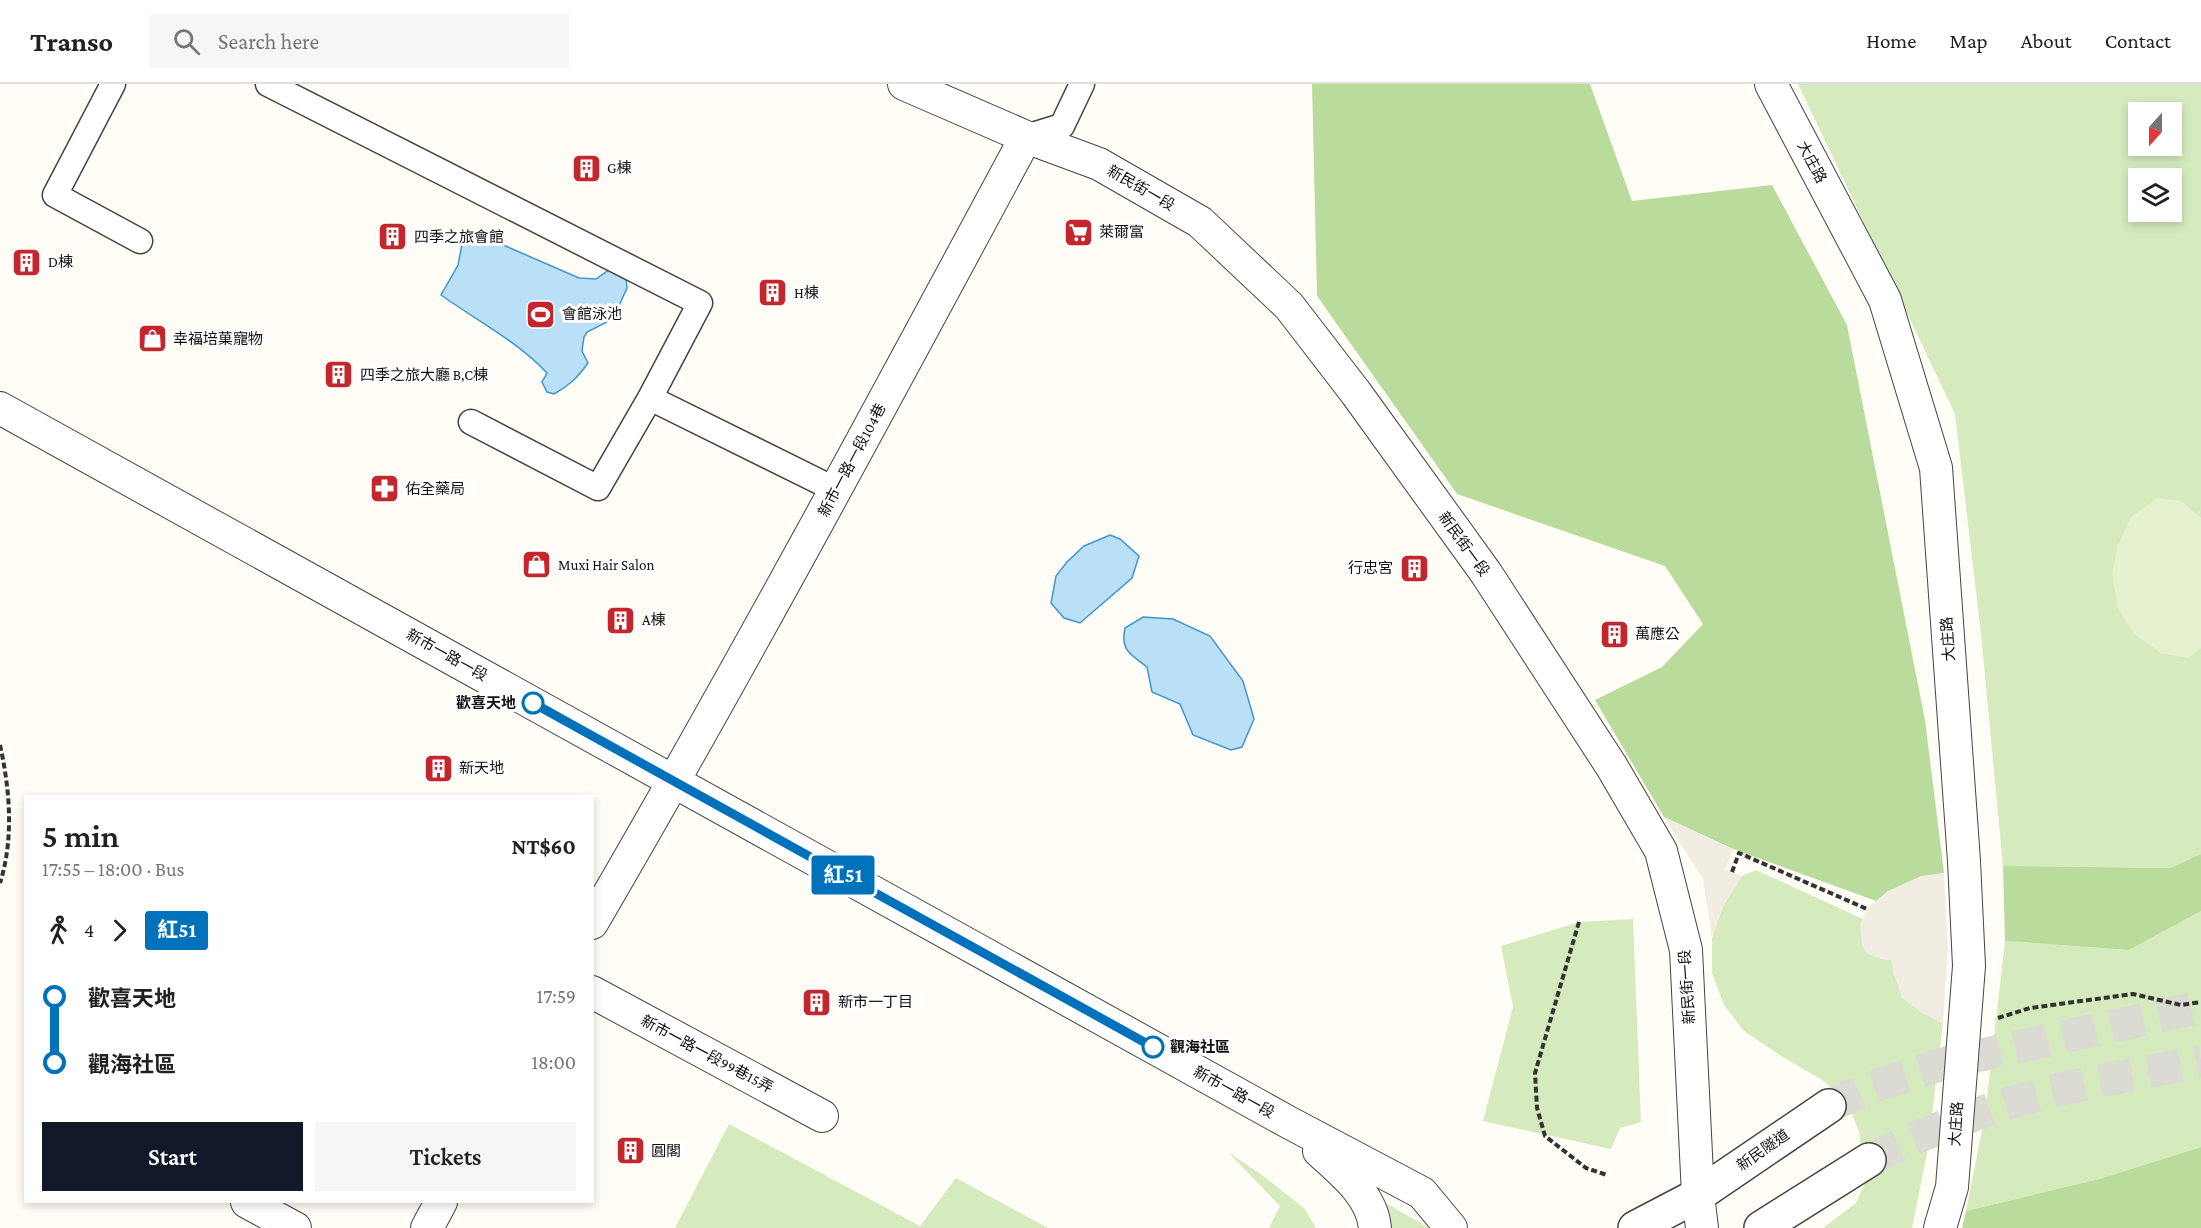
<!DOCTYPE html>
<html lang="en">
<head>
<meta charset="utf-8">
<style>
	body { margin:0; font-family:"Crimson Pro","Noto Sans TC",serif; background:#f6f6f6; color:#202124; height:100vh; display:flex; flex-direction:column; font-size:22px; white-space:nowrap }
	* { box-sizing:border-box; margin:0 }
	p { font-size:20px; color:#757577 }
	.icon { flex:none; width:33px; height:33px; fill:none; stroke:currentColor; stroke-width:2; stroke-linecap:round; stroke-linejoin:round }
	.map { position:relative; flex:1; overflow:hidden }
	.side { position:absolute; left:24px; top:711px; width:570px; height:408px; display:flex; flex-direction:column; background:#fff; border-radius:0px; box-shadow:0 3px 9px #0003 }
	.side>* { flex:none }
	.badge { padding:0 12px; border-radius:4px; font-size:21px; line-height:39px }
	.needle { width:39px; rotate:201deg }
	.fabs { position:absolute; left:2128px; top:18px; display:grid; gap:12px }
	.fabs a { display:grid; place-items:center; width:54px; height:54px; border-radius:0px; background:#fff; box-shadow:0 3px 9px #0003; font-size:30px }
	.map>.badge { position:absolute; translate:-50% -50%; box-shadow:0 0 0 3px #fff }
	.legs { display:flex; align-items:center; gap:9px; height:66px; padding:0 18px; font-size:20px }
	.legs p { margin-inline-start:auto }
	.headline { display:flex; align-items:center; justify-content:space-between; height:102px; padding:0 18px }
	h1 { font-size:33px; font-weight:600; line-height:45px }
	.cta { display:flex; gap:12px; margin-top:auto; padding:12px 18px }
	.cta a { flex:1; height:69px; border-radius:0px; background:#111827; color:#fff; font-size:24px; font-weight:600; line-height:69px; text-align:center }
	.cta a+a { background:#f6f6f6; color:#202124 }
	ul { padding:0 18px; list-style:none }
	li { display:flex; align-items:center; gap:21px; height:66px; font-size:22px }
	li i { display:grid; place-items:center; width:9px; height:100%; margin:0 8px; background:currentColor }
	li i::after { content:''; width:15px; height:15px; margin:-8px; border:4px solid; border-radius:50%; background:#fff }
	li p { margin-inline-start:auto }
	li:first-child i { background:linear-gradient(#0000 50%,currentColor 0) }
	li:last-child i { background:linear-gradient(currentColor 50%,#0000 0) }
	header { display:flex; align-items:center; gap:36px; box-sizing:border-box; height:84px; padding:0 30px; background:#fff; border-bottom:2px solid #e0e0e0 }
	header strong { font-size:28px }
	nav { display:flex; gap:33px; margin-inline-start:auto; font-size:21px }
	.search { width:420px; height:54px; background:#f6f6f6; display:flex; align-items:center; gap:15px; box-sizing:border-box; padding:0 21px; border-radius:0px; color:#757577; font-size:22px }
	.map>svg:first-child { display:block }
	.green { fill:#d5ebbd; fill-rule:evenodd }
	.forest { fill:#b9dc9c }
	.pitch { fill:#e6f2cf }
	.plaza { fill:#f1ede2 }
	.water { fill:#b9e0f7; stroke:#3f96cf; stroke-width:1.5 }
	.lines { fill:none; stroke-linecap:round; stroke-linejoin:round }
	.tertiary-tunnel { stroke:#dbdad3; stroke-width:33; stroke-dasharray:33 16; stroke-linecap:butt }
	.pedestrian-casing { stroke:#444; stroke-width:27 }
	.minor-casing { stroke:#444; stroke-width:34 }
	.tertiary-casing { stroke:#444; stroke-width:36 }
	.path { stroke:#333; stroke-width:4; stroke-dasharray:6 3; stroke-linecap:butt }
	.pedestrian { stroke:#fff; stroke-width:24 }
	.minor { stroke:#fff; stroke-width:32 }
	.tertiary { stroke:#fff; stroke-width:33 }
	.line-1-casing { stroke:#fff; stroke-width:14 }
	.line-1 { stroke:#0072bc; stroke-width:9 }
	.stop-1-dot { fill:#fff; stroke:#0072bc; stroke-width:3 }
	.labels { text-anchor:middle; stroke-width:6; stroke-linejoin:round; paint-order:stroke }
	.street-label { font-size:15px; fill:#111; stroke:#fff }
	.poi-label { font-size:15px; fill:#111; stroke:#fff; text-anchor:start }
	.stop-label { font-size:15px; font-weight:bold; fill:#111; stroke:#fff; text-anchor:end }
</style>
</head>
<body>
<header>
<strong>Transo</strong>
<div class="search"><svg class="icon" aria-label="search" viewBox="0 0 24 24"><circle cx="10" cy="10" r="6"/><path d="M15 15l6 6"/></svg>Search here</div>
<nav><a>Home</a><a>Map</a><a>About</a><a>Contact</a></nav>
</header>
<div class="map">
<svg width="2201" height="1144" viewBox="0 0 2201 1144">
	<rect width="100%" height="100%" fill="#fffdf5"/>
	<!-- green -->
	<path class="green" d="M 1798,0 L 2201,0 L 2201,770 L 2170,784 L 2003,782 L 1981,550 L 1955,330 ZM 2139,28 L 2172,28 L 2172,62 L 2139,62 ZM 2139,94 L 2172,94 L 2172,128 L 2139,128 Z
		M 1756,786 L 1863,835 L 1860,842 L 1881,875 L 1892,876 L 1894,890 L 1921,928 L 1943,939 L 1928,1064 L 1912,1144 L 1823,1144 L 1856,1119 L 1865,1099 L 1859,1047 L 1848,1022 L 1824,997 L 1781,972 L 1744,947 L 1724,921 L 1712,889 L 1712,854 L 1723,822 L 1742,792 Z
		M 2201,827 L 2201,1063 L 2099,1095 L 1966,1127 L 1985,1031 L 2005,857 L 2129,866 Z
		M 1633,835 L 1641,1038 L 1620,1044 L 1611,1065 L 1483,1037 L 1513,923 L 1501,862 L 1579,838 Z
		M 729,1040 L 920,1142 L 956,1094 L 1048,1144 L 675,1144 Z
		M 1228,1068 L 1262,1091 L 1305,1125 L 1316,1144 L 1269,1144 L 1280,1122 Z
		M 1381,1116 L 1427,1143 L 1428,1144 L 1390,1144 Z"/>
	<!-- forest -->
	<path class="forest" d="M 1312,0 L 1590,0 L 1632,117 L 1772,101 L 1847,241 L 1925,636 L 1944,789 C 1918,793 1896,801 1876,817 L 1733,765 L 1664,733 L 1595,616 L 1662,583 L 1703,540 L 1665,482 L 1457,410 L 1317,212 Z
		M 2201,770 L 2201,827 L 2129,866 L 2005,857 L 2003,782 L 2170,784 Z
		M 2201,1063 L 2201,1144 L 1962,1144 L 1966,1127 L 2099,1095 Z"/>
	<!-- pitch -->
	<path class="pitch" d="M 2157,414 L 2181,417 L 2201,434 L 2201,564 L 2188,574 L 2161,569 L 2134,550 L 2118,524 L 2112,490 L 2117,464 L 2131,433 Z"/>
	<!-- plaza -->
	<path class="plaza" d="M 1664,733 L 1733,765 L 1725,785 L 1742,792 L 1723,822 L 1712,854 L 1703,795 Z
		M 1944,789 L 1948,865 L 1943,939 L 1921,928 L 1902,914 L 1894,890 L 1891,876 L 1881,875 L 1867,870 L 1862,861 L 1860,842 L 1867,825 L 1888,807 L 1921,792 Z"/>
	<!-- water -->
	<path class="water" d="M 464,150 L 478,150 L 579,194 L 596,195 L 610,185 L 626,194 L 627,204 L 613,235 L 587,248 L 584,253 L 582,267 L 588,279 C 578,293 569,302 554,310 L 547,308 L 542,298 L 547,289 C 517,257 476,236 441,211 L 458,181 Z
		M 1110,451 L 1120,455 L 1139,472 L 1132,494 L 1080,539 L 1064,534 L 1051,519 L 1056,492 L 1067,478 L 1084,462 Z
		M 1143,533 L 1173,535 L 1210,552 L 1243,597 L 1254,635 L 1242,663 L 1231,666 L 1193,651 L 1180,620 L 1152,608 L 1147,583 C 1131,570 1120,567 1125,544 Z"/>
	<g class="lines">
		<!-- tertiary-tunnel -->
		<path class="tertiary-tunnel" d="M 1829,1022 L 1871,1003 L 1953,977 L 2201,923
			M 1869,1076 C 1929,1046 1992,1022 2057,1006 C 2105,995 2153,987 2201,977"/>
		<defs>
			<path id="pedestrian" d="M 113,0 L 55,111 L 140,157
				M 268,0 L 700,219 L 650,314 L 598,404 L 471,338
				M 1026,53 L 1062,42 L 1082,0
				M 650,314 L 836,406"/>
			<path id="minor" d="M 904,0 L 1026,53 L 1099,80 L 1200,138 L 1289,222 L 1356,309 L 1486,489 L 1612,683 L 1661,767 L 1686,866 L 1698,1111 L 1702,1144
				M 1771,0 L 1885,216 L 1936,384 L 1964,777 L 1969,882 L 1952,1103 L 1940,1144
				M 0,324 L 1288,1038 L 1422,1109 L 1451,1144
				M 592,839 C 743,580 884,317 1026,53
				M 592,908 L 822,1032
				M 1319,1067 C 1342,1088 1372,1111 1375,1144
				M 247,1118 L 295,1144
				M 427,1144 L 441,1118"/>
			<path id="tertiary" d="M 1635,1144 L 1698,1111 L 1829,1022
				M 1761,1144 L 1869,1076"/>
		</defs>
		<!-- pedestrian casing -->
		<use href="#pedestrian" class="pedestrian-casing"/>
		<!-- minor casing -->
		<use href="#minor" class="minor-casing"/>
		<!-- tertiary casing -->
		<use href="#tertiary" class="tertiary-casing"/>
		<!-- path -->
		<path class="path" d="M 0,661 C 10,706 14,755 0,799
			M 1732,788 L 1739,769 L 1867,825
			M 1579,838 L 1535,989 L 1537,1024 L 1545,1052 L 1586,1084 L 1607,1091
			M 1998,934 L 2030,924 L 2133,910 L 2181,921 L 2201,918"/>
		<!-- pedestrian -->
		<use href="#pedestrian" class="pedestrian"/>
		<!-- minor -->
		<use href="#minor" class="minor"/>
		<!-- tertiary -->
		<use href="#tertiary" class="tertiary"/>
	</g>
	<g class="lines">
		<defs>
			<path id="line-1" d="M 533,619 L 1153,963"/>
		</defs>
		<!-- line-1 casing -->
		<use href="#line-1" class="line-1-casing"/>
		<!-- line-1 -->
		<use href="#line-1" class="line-1"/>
	</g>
	<!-- icons -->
	<defs>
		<symbol id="building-square" viewBox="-11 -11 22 22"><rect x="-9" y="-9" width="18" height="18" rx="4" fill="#c4262e" stroke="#fff"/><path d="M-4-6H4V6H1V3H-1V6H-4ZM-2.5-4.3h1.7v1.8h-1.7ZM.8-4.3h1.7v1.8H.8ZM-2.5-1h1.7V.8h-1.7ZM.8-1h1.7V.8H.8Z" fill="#fff"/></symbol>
		<symbol id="supermarket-square" viewBox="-11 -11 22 22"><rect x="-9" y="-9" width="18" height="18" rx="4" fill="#c4262e" stroke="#fff"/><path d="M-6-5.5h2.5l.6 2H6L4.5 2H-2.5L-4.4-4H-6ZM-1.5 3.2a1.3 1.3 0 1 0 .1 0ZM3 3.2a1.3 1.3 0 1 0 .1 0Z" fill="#fff"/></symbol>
		<symbol id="stadium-square" viewBox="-11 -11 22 22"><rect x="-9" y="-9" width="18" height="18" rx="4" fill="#c4262e" stroke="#fff"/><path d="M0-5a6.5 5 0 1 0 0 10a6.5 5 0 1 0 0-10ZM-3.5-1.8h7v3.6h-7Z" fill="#fff"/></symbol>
		<symbol id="shop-square" viewBox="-11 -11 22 22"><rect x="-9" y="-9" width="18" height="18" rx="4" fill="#c4262e" stroke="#fff"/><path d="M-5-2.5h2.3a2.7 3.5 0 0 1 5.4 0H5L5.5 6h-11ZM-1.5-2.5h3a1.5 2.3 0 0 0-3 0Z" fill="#fff"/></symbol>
		<symbol id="pharmacy-square" viewBox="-11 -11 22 22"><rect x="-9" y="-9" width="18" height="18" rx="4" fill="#c4262e" stroke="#fff"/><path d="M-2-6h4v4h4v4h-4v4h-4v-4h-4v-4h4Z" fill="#fff"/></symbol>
	</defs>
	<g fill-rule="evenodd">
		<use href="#building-square" x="570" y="68" width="33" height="33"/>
		<use href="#supermarket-square" x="1062" y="132" width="33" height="33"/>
		<use href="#building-square" x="376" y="136" width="33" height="33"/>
		<use href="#building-square" x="10" y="162" width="33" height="33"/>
		<use href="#building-square" x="756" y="192" width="33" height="33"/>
		<use href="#stadium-square" x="524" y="214" width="33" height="33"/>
		<use href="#shop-square" x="136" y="238" width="33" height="33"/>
		<use href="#building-square" x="322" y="274" width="33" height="33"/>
		<use href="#pharmacy-square" x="368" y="388" width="33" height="33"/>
		<use href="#shop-square" x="520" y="464" width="33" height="33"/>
		<use href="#building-square" x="1398" y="468" width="33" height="33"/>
		<use href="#building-square" x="604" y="520" width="33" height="33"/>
		<use href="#building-square" x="1598" y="534" width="33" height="33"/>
		<use href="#building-square" x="422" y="668" width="33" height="33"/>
		<use href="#building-square" x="800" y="902" width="33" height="33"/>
		<use href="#building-square" x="614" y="1050" width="33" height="33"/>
	</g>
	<!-- markers -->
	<g class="stop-1-dot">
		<circle cx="533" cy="619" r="10"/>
		<circle cx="1153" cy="963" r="10"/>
	</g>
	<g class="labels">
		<!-- street labels -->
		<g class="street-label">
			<text transform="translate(1812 78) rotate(62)" y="5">大庄路</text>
			<text transform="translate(1141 104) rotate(30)" y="5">新民街一段</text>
			<text transform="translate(852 376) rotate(-62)" y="5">新市一路一段104巷</text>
			<text transform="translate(1464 460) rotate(54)" y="5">新民街一段</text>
			<text transform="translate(1948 555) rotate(-94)" y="5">大庄路</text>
			<text transform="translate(447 571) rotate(29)" y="5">新市一路一段</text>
			<text transform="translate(1687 903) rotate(-94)" y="5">新民街一段</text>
			<text transform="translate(707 970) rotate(28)" y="5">新市一路一段99巷15弄</text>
			<text transform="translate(1234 1008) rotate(29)" y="5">新市一路一段</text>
			<text transform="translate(1956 1040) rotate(-86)" y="5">大庄路</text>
			<text transform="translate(1763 1066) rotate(-35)" y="5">新民隧道</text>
		</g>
		<!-- poi labels -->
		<g class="poi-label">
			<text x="607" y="89">G棟</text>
			<text x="1099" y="153">萊爾富</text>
			<text x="414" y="158">四季之旅會館</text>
			<text x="48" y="183">D棟</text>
			<text x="794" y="214">H棟</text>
			<text x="562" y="235">會館泳池</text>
			<text x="173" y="260">幸福培菓寵物</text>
			<text x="360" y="296">四季之旅大廳 B,C棟</text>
			<text x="405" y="410">佑全藥局</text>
			<text x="558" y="486">Muxi Hair Salon</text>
			<text x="1393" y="489" text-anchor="end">行忠宮</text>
			<text x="642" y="541">A棟</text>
			<text x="1635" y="555">萬應公</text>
			<text x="459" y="689">新天地</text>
			<text x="838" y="923">新市一丁目</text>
			<text x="651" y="1072">圓閣</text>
		</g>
		<!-- stop labels -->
		<g class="stop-label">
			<text x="516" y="624">歡喜天地</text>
			<text x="1170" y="968" text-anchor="start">觀海社區</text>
		</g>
	</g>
</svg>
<div class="fabs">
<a><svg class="needle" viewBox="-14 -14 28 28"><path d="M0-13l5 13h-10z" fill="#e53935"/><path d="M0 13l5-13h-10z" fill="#757577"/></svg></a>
<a><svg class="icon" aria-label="layers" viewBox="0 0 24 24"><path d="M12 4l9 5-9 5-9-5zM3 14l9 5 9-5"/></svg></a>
</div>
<b class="badge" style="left:843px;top:791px;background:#0072bc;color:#fff">紅51</b>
<section class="side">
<div class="headline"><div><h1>5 min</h1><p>17:55 – 18:00 · Bus</p></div><b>NT$60</b></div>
<div class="legs"><svg class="icon" aria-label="walk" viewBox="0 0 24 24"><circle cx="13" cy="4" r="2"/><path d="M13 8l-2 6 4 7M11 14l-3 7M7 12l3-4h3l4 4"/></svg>4<svg class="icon" aria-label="forward" viewBox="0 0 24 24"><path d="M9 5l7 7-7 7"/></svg><b class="badge" style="background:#0072bc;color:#fff">紅51</b></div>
<ul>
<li><i style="color:#0072bc"></i><b>歡喜天地</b><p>17:59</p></li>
<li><i style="color:#0072bc"></i><b>觀海社區</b><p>18:00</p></li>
</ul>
<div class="cta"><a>Start</a><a>Tickets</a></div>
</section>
</div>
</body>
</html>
